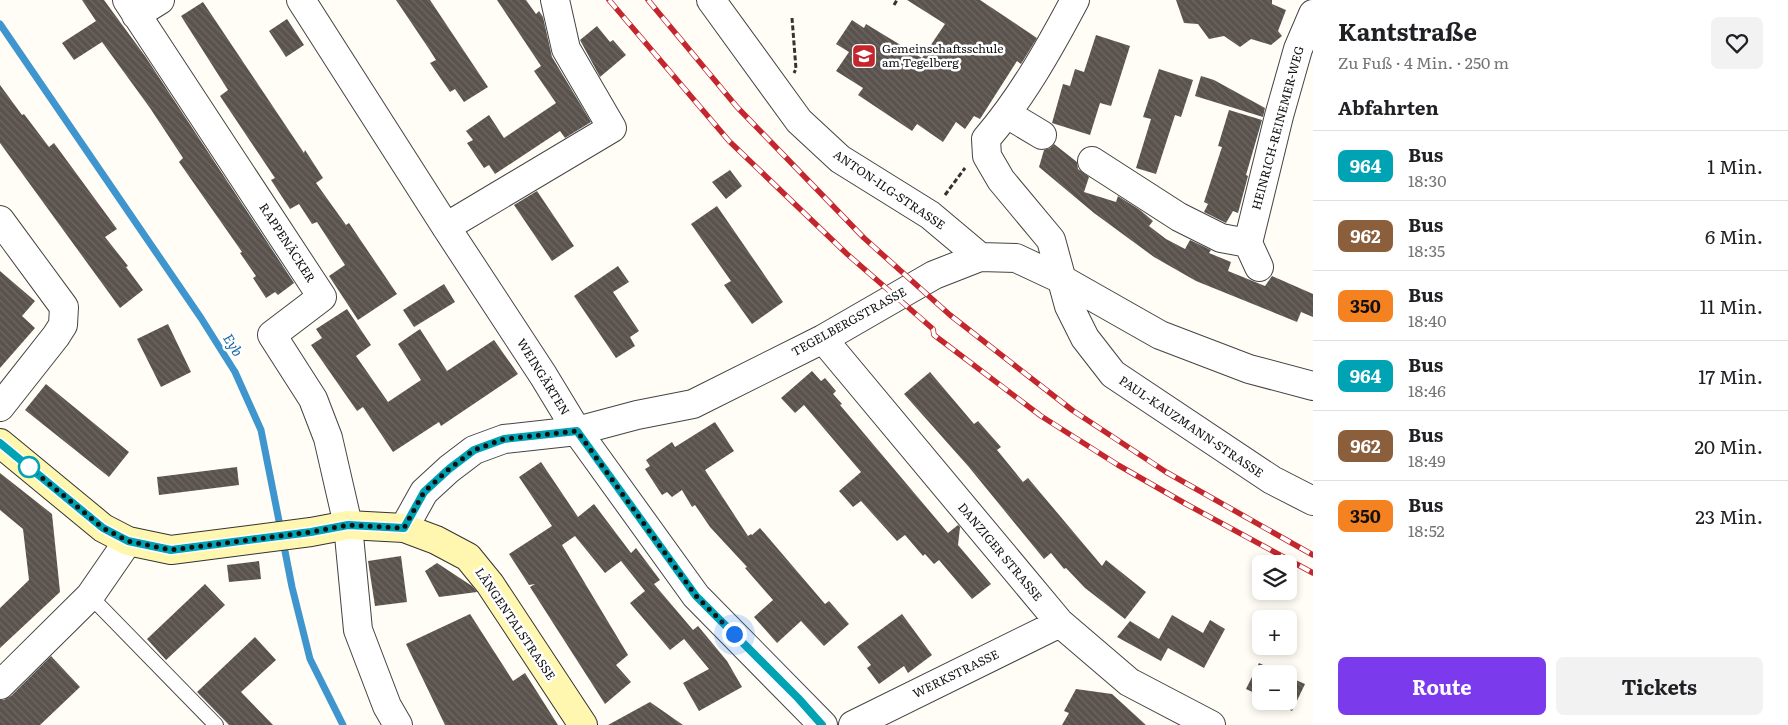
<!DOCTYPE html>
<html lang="de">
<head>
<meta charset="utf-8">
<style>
	body { margin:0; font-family:Literata,serif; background:#f2f2f2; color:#202124; height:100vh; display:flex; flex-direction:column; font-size:19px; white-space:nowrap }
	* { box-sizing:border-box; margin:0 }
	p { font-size:16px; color:#757577 }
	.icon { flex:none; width:28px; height:28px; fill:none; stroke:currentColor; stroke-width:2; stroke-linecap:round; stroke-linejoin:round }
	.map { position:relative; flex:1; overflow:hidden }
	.panel { display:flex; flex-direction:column; background:#fff; width:475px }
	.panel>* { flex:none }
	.badge { padding:0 10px; border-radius:8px; font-size:18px; line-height:32px }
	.controls { position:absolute; left:1252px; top:555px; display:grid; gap:10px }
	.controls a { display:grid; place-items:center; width:45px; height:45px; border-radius:8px; background:#fff; box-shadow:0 2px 8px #0003; font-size:25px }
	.you { position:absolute; width:25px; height:25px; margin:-12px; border:4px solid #fff; border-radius:50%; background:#1a73e8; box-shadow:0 0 0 8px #1a73e833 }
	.map>.badge { position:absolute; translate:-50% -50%; box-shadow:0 0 0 2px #fff }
	h2 { padding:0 25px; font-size:19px; line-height:45px }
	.round { display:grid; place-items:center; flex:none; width:52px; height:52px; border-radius:8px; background:#f2f2f2 }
	.head { display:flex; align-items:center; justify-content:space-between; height:85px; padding:0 25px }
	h1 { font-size:24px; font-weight:700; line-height:38px }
	.action { display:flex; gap:10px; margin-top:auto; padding:10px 25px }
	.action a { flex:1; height:58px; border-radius:8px; background:#7c3aed; color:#fff; font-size:20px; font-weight:700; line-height:58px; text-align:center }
	.action a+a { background:#f2f2f2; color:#202124 }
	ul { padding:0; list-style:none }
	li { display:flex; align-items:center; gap:15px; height:70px; padding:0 25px; border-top:1px solid #e0e0e0 }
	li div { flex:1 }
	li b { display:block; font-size:19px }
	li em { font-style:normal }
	li .badge { min-width:55px; font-weight:700; text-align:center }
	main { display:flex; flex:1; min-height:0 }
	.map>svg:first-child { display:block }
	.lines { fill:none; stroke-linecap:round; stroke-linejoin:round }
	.stream { stroke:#3f96cf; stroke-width:7 }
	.building { fill:url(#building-back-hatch) }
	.lane-casing { stroke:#444; stroke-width:16 }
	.street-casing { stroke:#444; stroke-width:30 }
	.secondary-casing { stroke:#333; stroke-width:30 }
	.path { stroke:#333; stroke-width:3; stroke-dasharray:5 2.5; stroke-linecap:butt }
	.lane { stroke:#fff; stroke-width:14 }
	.street { stroke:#fff; stroke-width:28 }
	.secondary { stroke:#fff6b0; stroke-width:28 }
	.rail-casing { stroke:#c4262e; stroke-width:5.5 }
	.rail { stroke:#fff; stroke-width:4; stroke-dasharray:11; stroke-linecap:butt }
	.line-casing { stroke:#fff; stroke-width:11 }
	.line { stroke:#00a3b4; stroke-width:8 }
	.walk { stroke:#111; stroke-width:5; stroke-dasharray:0 9 }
	.stop-dot { fill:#fff; stroke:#00a3b4; stroke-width:2.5 }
	.labels { text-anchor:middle; stroke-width:5; stroke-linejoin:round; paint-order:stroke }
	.poi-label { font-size:12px; fill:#111; stroke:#fff; text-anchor:start }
	.street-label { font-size:12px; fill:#111; stroke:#fff }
	.water-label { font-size:14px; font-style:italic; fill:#1768a6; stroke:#fff }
</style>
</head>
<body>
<main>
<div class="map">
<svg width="1313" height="725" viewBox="0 0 1313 725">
	<defs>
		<pattern id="building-back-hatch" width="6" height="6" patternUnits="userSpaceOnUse" patternTransform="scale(1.25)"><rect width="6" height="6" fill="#5a524d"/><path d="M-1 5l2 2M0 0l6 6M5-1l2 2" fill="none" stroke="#6d6662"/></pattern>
	</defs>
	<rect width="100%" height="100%" fill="#fffdf5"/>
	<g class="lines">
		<!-- stream -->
		<path class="stream" d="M 0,24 L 201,318 L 235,372 L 261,430 L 281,531
			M 283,541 L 292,587 L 310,659 L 343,725"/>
	</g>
	<!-- building -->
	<path class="building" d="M 82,0 L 104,0 L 145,56 L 294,283 L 278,295 L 275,292 L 266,298 L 253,278 L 256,276 L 240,253 L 242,252 L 179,162 L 183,158 L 150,108 L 102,42 L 74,60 L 62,43 L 96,21 Z
		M 396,0 L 430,0 L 488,87 L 464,102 L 455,89 L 450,92 L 430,63 L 436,60 L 429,49 Z
		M 497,0 L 526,0 L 536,14 L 539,11 L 543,17 L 552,57 L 591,122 L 565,138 L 560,131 L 495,174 L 489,165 L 484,168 L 467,143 L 473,140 L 466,131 L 489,115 L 504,138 L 556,103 L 534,71 L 541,66 Z
		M 907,0 L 980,0 L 1037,38 L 1021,64 L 1017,61 L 980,119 L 974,116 L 965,129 L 956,122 L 943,142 L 917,124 L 912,131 L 858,95 L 863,88 L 836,71 L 849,52 L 836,44 L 852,20 L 864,28 L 866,24 L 922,58 L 945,24 Z
		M 1176,0 L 1272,0 L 1272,4 L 1286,10 L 1278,31 L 1282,36 L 1271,45 L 1251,39 L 1240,47 L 1224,36 L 1209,39 L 1198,24 L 1184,23 Z
		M 203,2 L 304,153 L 305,150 L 323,178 L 316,183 L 346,225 L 349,223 L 397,294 L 358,320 L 329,276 L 345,265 L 317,222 L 312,224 L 299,204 L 290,209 L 271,180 L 275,178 L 220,96 L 228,90 L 181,16 Z
		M 287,19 L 304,45 L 286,57 L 269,31 Z
		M 597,26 L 610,42 L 613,40 L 626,55 L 600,77 L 580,40 Z
		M 1096,35 L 1130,46 L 1111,106 L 1100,103 L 1090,135 L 1052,123 L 1063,84 L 1070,86 L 1075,69 L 1084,72 Z
		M 1159,69 L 1193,80 L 1181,117 L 1175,115 L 1156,174 L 1136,168 L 1151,119 L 1143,117 Z
		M 1201,76 L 1214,80 L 1265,108 L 1263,117 L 1195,96 Z
		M 0,85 L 22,115 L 24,114 L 49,147 L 54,143 L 117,229 L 105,237 L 128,266 L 126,267 L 143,290 L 120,308 L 0,143 Z
		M 1229,110 L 1262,120 L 1246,175 L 1248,176 L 1238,213 L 1233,211 L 1226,223 L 1204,212 L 1208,204 L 1204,202 L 1222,147 L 1218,146 Z
		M 1054,144 L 1077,162 L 1078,169 L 1089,177 L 1084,192 L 1116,202 L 1118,196 L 1140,210 L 1153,221 L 1149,226 L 1166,239 L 1185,249 L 1190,240 L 1211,250 L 1209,253 L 1231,262 L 1228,271 L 1265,286 L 1272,276 L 1313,294 L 1313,317 L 1301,312 L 1297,322 L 1196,281 L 1154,257 L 1094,213 L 1039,167 L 1044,150 L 1050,148 Z
		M 730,170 L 742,186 L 726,199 L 712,182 Z
		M 537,191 L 574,246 L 552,261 L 514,205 Z
		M 717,206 L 783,302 L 752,324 L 724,285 L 731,281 L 691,224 Z
		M 618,266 L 629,282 L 613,292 L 639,331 L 630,337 L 635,346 L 616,358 L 574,296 Z
		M 0,271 L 35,301 L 22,316 L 35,328 L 0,368 Z
		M 444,284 L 455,302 L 414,327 L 403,310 Z
		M 347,309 L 371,345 L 356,356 L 388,402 L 421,380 L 398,344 L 420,329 L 447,371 L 494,340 L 518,374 L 441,426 L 439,422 L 393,452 L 363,407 L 357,411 L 311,345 L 322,338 L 316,329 Z
		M 168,324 L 191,372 L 161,387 L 137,339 Z
		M 812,371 L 821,381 L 825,378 L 836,391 L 833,394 L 842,404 L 840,405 L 948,533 L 958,525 L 960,527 L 958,545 L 991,584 L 972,599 L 939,560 L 934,564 L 925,554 L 923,556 L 905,535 L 897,541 L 861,501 L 853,507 L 839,491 L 861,472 L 804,405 L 795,413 L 781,398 Z
		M 930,372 L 974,424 L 978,421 L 1001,447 L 997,450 L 1023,482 L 1028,478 L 1102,566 L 1106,560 L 1146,592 L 1125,619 L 1085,588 L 1066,568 L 1064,569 L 1051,553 L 1044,559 L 968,466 L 904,394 Z
		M 46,384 L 129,452 L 109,477 L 25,410 Z
		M 715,422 L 734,451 L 705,470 L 748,536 L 751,534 L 752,535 L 760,528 L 825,604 L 829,601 L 849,624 L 824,646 L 801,621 L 777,643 L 754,617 L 773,600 L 745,568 L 747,567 L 710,527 L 695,505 L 692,507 L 682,490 L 672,497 L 667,492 L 662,495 L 645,469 L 650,466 L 646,460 L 672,442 L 675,447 Z
		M 541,462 L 578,517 L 594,504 L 631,553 L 636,548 L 660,580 L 654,584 L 693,630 L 698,626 L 727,661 L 742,687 L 699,711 L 683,683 L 709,669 L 684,639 L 670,650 L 630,603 L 645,591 L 621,561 L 605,573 L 575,536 L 562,545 L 628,655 L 616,665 L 631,682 L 605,704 L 530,587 L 535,584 L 529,585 L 509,554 L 552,526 L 519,477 Z
		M 237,467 L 239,485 L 159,495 L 157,477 Z
		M 0,473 L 52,514 L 60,592 L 0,648 L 0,608 L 29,580 L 23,529 L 0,510 Z
		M 401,556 L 407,602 L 375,606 L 368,561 Z
		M 259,561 L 261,579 L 229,582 L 227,565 Z
		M 437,563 L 472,586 L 477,592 L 439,597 L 425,571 Z
		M 205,584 L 225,605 L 166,660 L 147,639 Z
		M 470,614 L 513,681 L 525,673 L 558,725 L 445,725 L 406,644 Z
		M 902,614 L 932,655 L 908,673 L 904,666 L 879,684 L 867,668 L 871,665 L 857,647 Z
		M 1172,615 L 1203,633 L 1210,620 L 1225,629 L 1204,668 L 1168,648 L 1161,661 L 1117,637 L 1130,621 L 1159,639 Z
		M 255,637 L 276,660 L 241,692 L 273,725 L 229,725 L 197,692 Z
		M 51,656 L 80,687 L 40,725 L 0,725 L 0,700 L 4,700 L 11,696 Z
		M 1259,663 L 1282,674 L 1261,674 L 1261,696 L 1246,689 Z
		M 1289,677 L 1305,684 L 1292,711 L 1272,701 L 1289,701 Z
		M 1076,689 L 1112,694 L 1146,725 L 1062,725 L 1069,713 L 1064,711 Z
		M 650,702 L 683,725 L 608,725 Z"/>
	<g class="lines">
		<defs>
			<path id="lane" d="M 90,596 L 216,725"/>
			<path id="street" d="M 127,0 L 322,297 L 272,335 L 313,399 L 328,438 L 348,525 L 358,630 L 387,706 L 398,725
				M 301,0 L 446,227 L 543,375 L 577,431 L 696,596 L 823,725
				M 711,0 L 799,121 L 840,159 L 930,215 L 980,257
				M 1075,0 C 1049,49 1022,97 986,139 L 987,156 L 1001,180 L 1051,240 L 1069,306 L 1085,338 L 1113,374 L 1272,480 L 1313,501
				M 136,15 L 160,0
				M 1007,114 L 1042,135
				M 1092,161 L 1179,217 L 1221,238 L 1248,243
				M 0,220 L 64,307 L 63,325 L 56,336 L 0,407
				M 446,227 L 612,128 L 566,49 L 555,0
				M 1259,267 L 1248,243 L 1279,116 L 1298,49 L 1313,14
				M 823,339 L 1060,623 L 1129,682 L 1211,725
				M 404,528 L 424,492 L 449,469 L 474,450 L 504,439 L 577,431 L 637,415 L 693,404 L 823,339 L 934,275 L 980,257 L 1016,258 L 1063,280 L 1160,335 L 1249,369 L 1313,386
				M 0,685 L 90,596 L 128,541
				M 853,725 L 1060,623"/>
			<path id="secondary" d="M 0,443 L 103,528 L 128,541 L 171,550 L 311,532 L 348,525 L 404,528 L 436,540 L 468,557 L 490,584 L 583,725"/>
		</defs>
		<!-- lane casing -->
		<use href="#lane" class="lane-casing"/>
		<!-- street casing -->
		<use href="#street" class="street-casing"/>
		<!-- secondary casing -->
		<use href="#secondary" class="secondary-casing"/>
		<!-- path -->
		<path class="path" d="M 894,5 L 897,0
			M 792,18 L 796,69 L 794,73
			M 945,195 L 965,168"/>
		<!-- lane -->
		<use href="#lane" class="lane"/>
		<!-- street -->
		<use href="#street" class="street"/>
		<!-- secondary -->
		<use href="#secondary" class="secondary"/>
		<defs>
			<path id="rail" d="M 609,0 L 729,141 L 847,254 L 933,329 L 934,335 L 1041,416 L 1118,465 L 1186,504 L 1313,573
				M 648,0 L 737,107 L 864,238 L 950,315 L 1072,410 L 1166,472 L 1313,555"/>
		</defs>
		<!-- rail casing -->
		<use href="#rail" class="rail-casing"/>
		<!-- rail -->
		<use href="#rail" class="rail"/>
	</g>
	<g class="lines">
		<defs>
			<path id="line" d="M 0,443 L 103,528 L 128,541 L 171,550 L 311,532 L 348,525 L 404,528 L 424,492 L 449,469 L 474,450 L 504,439 L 577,431 L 696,596 L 798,698 L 822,725"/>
		</defs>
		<!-- line casing -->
		<use href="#line" class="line-casing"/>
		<!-- line -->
		<use href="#line" class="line"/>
		<!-- walk -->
		<path class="walk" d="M 29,467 L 103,528 L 128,541 L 171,550 L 311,532 L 348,525 L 404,528 L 424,492 L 449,469 L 474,450 L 504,439 L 577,431 L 696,596 L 734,634"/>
	</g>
	<!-- icons -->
	<defs>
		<symbol id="school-square" viewBox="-11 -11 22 22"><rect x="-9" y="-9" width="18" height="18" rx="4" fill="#c4262e" stroke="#fff"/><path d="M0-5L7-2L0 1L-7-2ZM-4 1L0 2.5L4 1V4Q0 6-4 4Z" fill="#fff"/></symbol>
	</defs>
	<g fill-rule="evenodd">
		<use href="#school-square" x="850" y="42" width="28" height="28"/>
	</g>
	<!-- markers -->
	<circle class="stop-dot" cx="29" cy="467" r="10"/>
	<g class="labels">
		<!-- poi labels -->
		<g class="poi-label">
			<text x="882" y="53">Gemeinschaftsschule<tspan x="882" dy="14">am Tegelberg</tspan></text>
		</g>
		<!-- street labels -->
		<g class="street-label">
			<text transform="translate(1278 128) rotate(-75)" y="4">HEINRICH-REINEMER-WEG</text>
			<text transform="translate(889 190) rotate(34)" y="4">ANTON-ILG-STRASSE</text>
			<text transform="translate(287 243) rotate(57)" y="4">RAPPENÄCKER</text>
			<text transform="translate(849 322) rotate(-29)" y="4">TEGELBERGSTRASSE</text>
			<text transform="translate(543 377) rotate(58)" y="4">WEINGÄRTEN</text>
			<text transform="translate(1191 427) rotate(34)" y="4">PAUL-KAUZMANN-STRASSE</text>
			<text transform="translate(1000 552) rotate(50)" y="4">DANZIGER STRASSE</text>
			<text transform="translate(515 624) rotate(56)" y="4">LÄNGENTALSTRASSE</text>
			<text transform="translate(956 674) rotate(-26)" y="4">WERKSTRASSE</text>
		</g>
		<!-- water labels -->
		<g class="water-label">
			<text transform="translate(233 345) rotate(58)" y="5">Eyb</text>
		</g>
	</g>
</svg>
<div class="controls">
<a><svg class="icon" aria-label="layers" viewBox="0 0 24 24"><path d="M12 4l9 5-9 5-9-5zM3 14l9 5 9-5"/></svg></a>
<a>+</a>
<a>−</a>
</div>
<div class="you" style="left:734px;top:634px"></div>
</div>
<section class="panel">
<div class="head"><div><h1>Kantstraße</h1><p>Zu Fuß · 4 Min. · 250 m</p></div><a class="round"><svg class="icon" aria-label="heart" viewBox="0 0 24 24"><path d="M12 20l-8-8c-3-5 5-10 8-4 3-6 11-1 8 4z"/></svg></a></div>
<h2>Abfahrten</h2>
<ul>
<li><span class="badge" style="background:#00a3b4;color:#fff">964</span><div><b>Bus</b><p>18:30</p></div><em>1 Min.</em></li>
<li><span class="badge" style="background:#8b5e3c;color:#fff">962</span><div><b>Bus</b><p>18:35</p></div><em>6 Min.</em></li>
<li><span class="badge" style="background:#f58220;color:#111">350</span><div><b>Bus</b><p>18:40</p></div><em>11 Min.</em></li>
<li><span class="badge" style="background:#00a3b4;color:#fff">964</span><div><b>Bus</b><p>18:46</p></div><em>17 Min.</em></li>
<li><span class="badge" style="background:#8b5e3c;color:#fff">962</span><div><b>Bus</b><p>18:49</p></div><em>20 Min.</em></li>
<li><span class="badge" style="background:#f58220;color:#111">350</span><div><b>Bus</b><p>18:52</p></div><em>23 Min.</em></li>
</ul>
<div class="action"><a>Route</a><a>Tickets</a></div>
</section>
</main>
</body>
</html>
